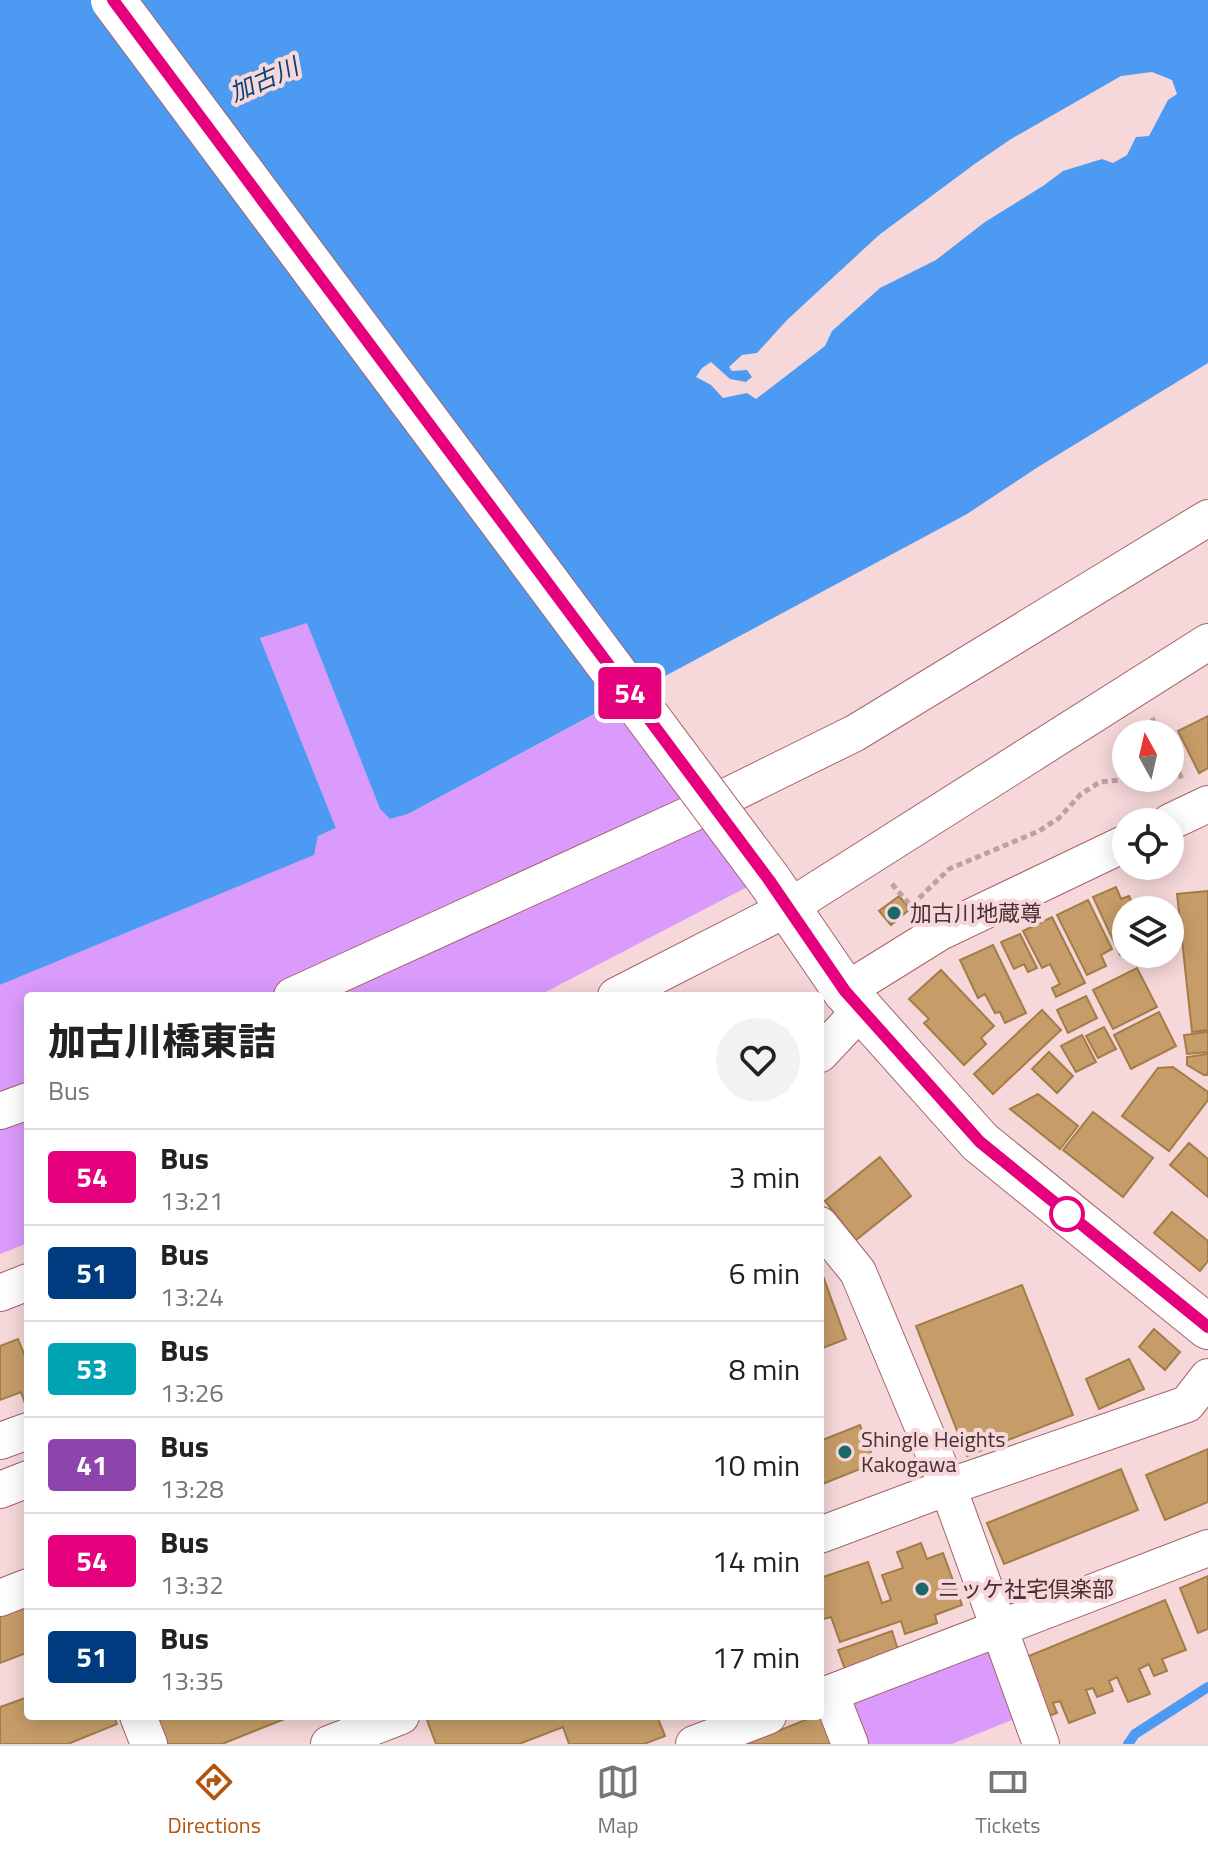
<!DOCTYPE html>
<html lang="en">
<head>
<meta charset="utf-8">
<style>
	body { margin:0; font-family:"Titillium Web","Noto Sans JP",sans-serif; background:#f2f2f2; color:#222; height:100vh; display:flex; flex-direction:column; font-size:30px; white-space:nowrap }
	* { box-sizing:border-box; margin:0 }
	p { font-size:26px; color:#767676 }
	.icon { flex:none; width:44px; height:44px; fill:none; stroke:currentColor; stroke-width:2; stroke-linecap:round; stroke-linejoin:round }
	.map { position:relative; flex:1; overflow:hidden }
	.side { position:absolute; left:24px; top:992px; width:800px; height:728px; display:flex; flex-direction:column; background:#fff; border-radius:8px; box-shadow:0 4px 20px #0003 }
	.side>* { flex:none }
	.badge { padding:0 16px; border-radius:6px; font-size:28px; line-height:52px }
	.needle { width:52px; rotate:352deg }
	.buttons { position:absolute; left:1112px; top:720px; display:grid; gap:16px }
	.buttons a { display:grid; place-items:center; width:72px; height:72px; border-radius:50%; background:#fff; box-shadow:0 4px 20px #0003; font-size:40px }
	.map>.badge { position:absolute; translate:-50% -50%; box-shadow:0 0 0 4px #fff }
	.round { display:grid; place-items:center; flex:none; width:84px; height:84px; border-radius:42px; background:#f2f2f2 }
	.headline { display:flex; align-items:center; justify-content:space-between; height:136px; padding:0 24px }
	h1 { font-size:38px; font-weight:800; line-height:60px }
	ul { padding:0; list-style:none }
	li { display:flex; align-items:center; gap:24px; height:96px; padding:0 24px; border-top:2px solid #e0e0e0 }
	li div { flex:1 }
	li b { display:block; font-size:30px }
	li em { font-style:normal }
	li .badge { min-width:88px; font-weight:700; text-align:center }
	.tab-bar { display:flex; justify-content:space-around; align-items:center; height:112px; border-top:2px solid #e0e0e0; background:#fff; font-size:22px; color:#767676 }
	.tab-bar a { display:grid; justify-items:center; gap:4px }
	.tab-bar .on { color:#b45309 }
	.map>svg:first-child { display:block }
	.green { fill:#db9bfd }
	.water { fill:#4c9af2; fill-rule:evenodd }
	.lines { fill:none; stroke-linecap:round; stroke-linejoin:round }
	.stream { stroke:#4c9af2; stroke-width:10 }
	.building { fill:#c69d68; stroke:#a37c47; stroke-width:2 }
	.minor-casing { stroke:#a5636a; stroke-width:38 }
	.highway-casing { stroke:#a5636a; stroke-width:46 }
	.path { stroke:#bea0a3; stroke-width:5; stroke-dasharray:6 4; stroke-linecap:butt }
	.minor { stroke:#fff; stroke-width:36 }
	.highway { stroke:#fff; stroke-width:44 }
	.highway-bridge-casing { stroke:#a5636a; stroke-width:46; stroke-linecap:butt }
	.highway-bridge { stroke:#fff; stroke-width:44 }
	.line-casing { stroke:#fff; stroke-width:18 }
	.line { stroke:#e6007e; stroke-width:12 }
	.poi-dot { fill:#1b6867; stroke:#f6d8da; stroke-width:3 }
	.stop-dot { fill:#fff; stroke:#e6007e; stroke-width:4 }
	.labels { text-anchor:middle; stroke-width:8; stroke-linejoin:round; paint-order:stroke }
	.poi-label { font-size:22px; fill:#4c2f32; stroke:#f6d8da; text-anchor:start }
	.water-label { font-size:24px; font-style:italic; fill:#094179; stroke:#f6d8da }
</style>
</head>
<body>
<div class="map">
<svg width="1208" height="1744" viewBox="0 0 1208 1744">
	<rect width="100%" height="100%" fill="#f6d8da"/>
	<!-- green -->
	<path class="green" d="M 307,622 L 380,809 L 390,819 L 408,814 L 619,701 L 751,885 L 538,996 L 28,996 L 28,1243 L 0,1254 L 0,985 L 313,855 L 318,836 L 336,828 L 260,638 Z
		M 985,1640 L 1017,1718 L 952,1744 L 864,1744 L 844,1697 Z"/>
	<!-- water -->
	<path class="water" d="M 0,0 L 1208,0 L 1208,363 L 1038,467 L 967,514 L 408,814 L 390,819 L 380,809 L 307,623 L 260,638 L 336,828 L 318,836 L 314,855 L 0,985 ZM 1152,72 L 1172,80 L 1177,94 L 1168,100 L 1149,136 L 1136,137 L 1127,155 L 1113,163 L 1102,159 L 1063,171 L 1043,186 L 985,222 L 936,260 L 880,288 L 832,331 L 825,346 L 756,399 L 747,393 L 723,398 L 711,385 L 696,377 L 702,368 L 711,362 L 730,379 L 746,382 L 752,377 L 747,370 L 732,371 L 729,367 L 742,355 L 757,353 L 787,320 L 879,235 L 976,163 L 1011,139 L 1121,76 Z"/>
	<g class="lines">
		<!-- stream -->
		<path class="stream" d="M 1128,1744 L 1135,1734 L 1208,1687"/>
	</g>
	<!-- building -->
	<path class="building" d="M 1208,716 L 1208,768 L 1199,773 L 1178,731 Z
		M 1116,887 L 1121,899 L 1129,896 L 1135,910 L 1126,910 L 1126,952 L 1120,955 L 1093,897 Z
		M 1208,891 L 1208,1030 L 1192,1032 L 1177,894 Z
		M 899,896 L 910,909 L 891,925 L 879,911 Z
		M 1088,900 L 1112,949 L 1101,955 L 1106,966 L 1087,975 L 1057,915 Z
		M 1052,917 L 1085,983 L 1056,997 L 1052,988 L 1060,984 L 1050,964 L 1042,968 L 1023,931 Z
		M 1020,934 L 1037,968 L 1028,972 L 1024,964 L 1014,969 L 1001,942 Z
		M 993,945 L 1026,1013 L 1005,1023 L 1000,1012 L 995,1013 L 985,994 L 978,998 L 960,960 Z
		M 1137,968 L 1157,1007 L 1113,1029 L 1093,990 Z
		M 941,970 L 994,1026 L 981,1038 L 986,1044 L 964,1065 L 924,1023 L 929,1019 L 909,999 Z
		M 1086,996 L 1097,1018 L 1068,1033 L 1057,1010 Z
		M 1042,1010 L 1061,1030 L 993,1094 L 974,1074 Z
		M 1159,1012 L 1176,1046 L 1131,1069 L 1114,1035 Z
		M 1104,1027 L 1116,1049 L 1098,1058 L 1086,1036 Z
		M 1208,1032 L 1208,1052 L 1187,1054 L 1184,1035 Z
		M 1082,1035 L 1096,1062 L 1076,1072 L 1061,1046 Z
		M 1049,1052 L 1073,1076 L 1057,1093 L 1032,1069 Z
		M 1208,1054 L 1208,1075 L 1204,1075 L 1187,1065 L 1187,1057 Z
		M 1173,1067 L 1208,1092 L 1208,1100 L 1169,1151 L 1122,1116 L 1158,1068 Z
		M 1038,1094 L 1078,1126 L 1060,1149 L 1010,1109 Z
		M 1093,1112 L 1153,1158 L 1123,1197 L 1063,1150 Z
		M 1189,1143 L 1208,1159 L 1208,1197 L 1170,1165 Z
		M 880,1157 L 911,1196 L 856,1240 L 825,1201 Z
		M 1172,1212 L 1208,1241 L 1208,1261 L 1200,1271 L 1154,1233 Z
		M 820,1268 L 846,1339 L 820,1349 Z
		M 1022,1285 L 1073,1415 L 967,1456 L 916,1326 Z
		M 1154,1329 L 1180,1352 L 1165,1370 L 1139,1347 Z
		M 18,1339 L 28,1364 L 27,1409 L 21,1392 L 0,1400 L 0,1346 Z
		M 1129,1359 L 1144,1389 L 1099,1409 L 1086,1379 Z
		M 860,1425 L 875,1463 L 820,1485 L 820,1441 Z
		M 1208,1449 L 1208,1502 L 1165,1520 L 1146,1475 Z
		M 1121,1469 L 1138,1510 L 1004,1564 L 987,1523 Z
		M 921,1543 L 927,1559 L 943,1553 L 962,1605 L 935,1615 L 937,1623 L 905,1634 L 901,1621 L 840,1642 L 831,1617 L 820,1620 L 820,1578 L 868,1562 L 882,1603 L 891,1600 L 882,1575 L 903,1568 L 897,1552 Z
		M 1208,1576 L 1208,1629 L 1198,1633 L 1180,1588 Z
		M 1165,1600 L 1186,1650 L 1162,1659 L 1167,1671 L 1154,1676 L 1149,1664 L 1139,1669 L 1150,1694 L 1128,1702 L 1117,1677 L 1109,1681 L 1113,1691 L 1097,1697 L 1093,1688 L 1086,1690 L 1095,1713 L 1069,1723 L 1060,1701 L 1053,1703 L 1057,1713 L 1049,1716 L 1024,1658 Z
		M 28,1605 L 28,1658 L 26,1653 L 0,1663 L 0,1616 Z
		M 892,1631 L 899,1653 L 846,1672 L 838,1650 Z
		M 28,1697 L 28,1716 L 114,1716 L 117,1724 L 68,1744 L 0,1744 L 0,1707 Z
		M 155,1716 L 292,1716 L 222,1744 L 167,1744 Z
		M 439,1716 L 657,1716 L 665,1736 L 644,1744 L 569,1744 L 563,1727 L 519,1744 L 436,1744 L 427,1720 Z
		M 815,1716 L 820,1716 L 837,1744 L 746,1744 Z"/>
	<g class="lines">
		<defs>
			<path id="minor" d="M 1170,822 L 1208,804
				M 845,991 L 940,932 L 1126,843
				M 292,996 L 693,813 L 855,733 L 1208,518
				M 616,996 L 788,908 L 1208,642
				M 820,1054 L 861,1010
				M 0,1111 L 28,1101
				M 820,1225 L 858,1272 L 948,1487 L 1041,1744
				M 0,1293 L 28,1282
				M 0,1441 L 28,1431
				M 0,1490 L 28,1479
				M 820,1535 L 948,1487 L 1187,1404 L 1208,1377
				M 0,1598 L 28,1587
				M 830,1693 L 850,1744
				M 820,1697 L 1208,1548
				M 138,1716 L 149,1744
				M 329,1744 L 401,1716
				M 694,1744 L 768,1716"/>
			<path id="highway" d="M 769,880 L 845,991 L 980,1142 L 1208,1327"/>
		</defs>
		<!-- minor casing -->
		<use href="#minor" class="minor-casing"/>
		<!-- highway casing -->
		<use href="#highway" class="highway-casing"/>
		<!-- path -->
		<path class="path" d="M 1152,718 L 1160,734
			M 1170,755 L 1182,779
			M 1170,772 L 1178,771
			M 892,884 L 912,907
			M 912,905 L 949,869 L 1039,831 L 1059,818 L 1081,794 L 1100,782 L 1141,778"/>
		<!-- minor -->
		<use href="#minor" class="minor"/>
		<!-- highway -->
		<use href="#highway" class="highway"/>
		<defs>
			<path id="highway-bridge" d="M 113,0 L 769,880"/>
		</defs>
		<!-- highway-bridge casing -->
		<use href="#highway-bridge" class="highway-bridge-casing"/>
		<!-- highway-bridge -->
		<use href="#highway-bridge" class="highway-bridge"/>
	</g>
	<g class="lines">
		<defs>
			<path id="line" d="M 113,0 L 769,880 L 845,991 L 980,1142 L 1208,1327"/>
		</defs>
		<!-- line casing -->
		<use href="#line" class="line-casing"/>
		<!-- line -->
		<use href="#line" class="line"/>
	</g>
	<!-- markers -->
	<g class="poi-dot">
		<circle cx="894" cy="913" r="8"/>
		<circle cx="845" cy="1452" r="8"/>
		<circle cx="922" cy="1589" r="8"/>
	</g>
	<circle class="stop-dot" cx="1067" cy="1214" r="16"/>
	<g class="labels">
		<!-- poi labels -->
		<g class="poi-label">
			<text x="910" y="921">加古川地蔵尊</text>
			<text x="861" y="1447">Shingle Heights<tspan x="861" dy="25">Kakogawa</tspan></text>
			<text x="938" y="1597">ニッケ社宅倶楽部</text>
		</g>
		<!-- water labels -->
		<g class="water-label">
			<text transform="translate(264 80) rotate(-24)" y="8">加古川</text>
		</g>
	</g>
</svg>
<div class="buttons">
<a><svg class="needle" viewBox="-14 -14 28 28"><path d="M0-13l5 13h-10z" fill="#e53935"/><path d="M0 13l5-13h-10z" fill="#767676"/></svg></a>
<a><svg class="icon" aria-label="locate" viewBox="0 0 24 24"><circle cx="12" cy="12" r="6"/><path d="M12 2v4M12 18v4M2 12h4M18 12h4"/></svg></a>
<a><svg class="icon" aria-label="layers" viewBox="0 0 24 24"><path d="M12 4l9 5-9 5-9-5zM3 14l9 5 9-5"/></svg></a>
</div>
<b class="badge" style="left:630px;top:693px;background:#e6007e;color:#fff">54</b>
<section class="side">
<div class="headline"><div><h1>加古川橋東詰</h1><p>Bus</p></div><a class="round"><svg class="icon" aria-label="heart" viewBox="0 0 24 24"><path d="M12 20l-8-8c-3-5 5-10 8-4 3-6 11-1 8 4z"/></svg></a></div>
<ul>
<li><span class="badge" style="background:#e6007e;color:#fff">54</span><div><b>Bus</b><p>13:21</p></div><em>3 min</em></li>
<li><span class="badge" style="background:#003b80;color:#fff">51</span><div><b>Bus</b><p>13:24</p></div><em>6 min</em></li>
<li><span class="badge" style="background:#00a3b4;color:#fff">53</span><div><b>Bus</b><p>13:26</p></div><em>8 min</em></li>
<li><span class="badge" style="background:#8e44ad;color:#fff">41</span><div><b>Bus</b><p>13:28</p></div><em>10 min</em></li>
<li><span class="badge" style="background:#e6007e;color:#fff">54</span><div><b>Bus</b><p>13:32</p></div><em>14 min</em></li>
<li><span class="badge" style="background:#003b80;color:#fff">51</span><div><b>Bus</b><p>13:35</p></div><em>17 min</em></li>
</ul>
</section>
</div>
<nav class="tab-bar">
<a class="on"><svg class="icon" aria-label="directions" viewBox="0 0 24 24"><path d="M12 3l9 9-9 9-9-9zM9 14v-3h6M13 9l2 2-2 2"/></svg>Directions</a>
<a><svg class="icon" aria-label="map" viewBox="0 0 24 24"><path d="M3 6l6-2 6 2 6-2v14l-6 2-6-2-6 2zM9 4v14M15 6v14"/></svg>Map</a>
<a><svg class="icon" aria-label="tickets" viewBox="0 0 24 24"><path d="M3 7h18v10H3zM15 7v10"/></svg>Tickets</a>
</nav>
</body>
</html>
